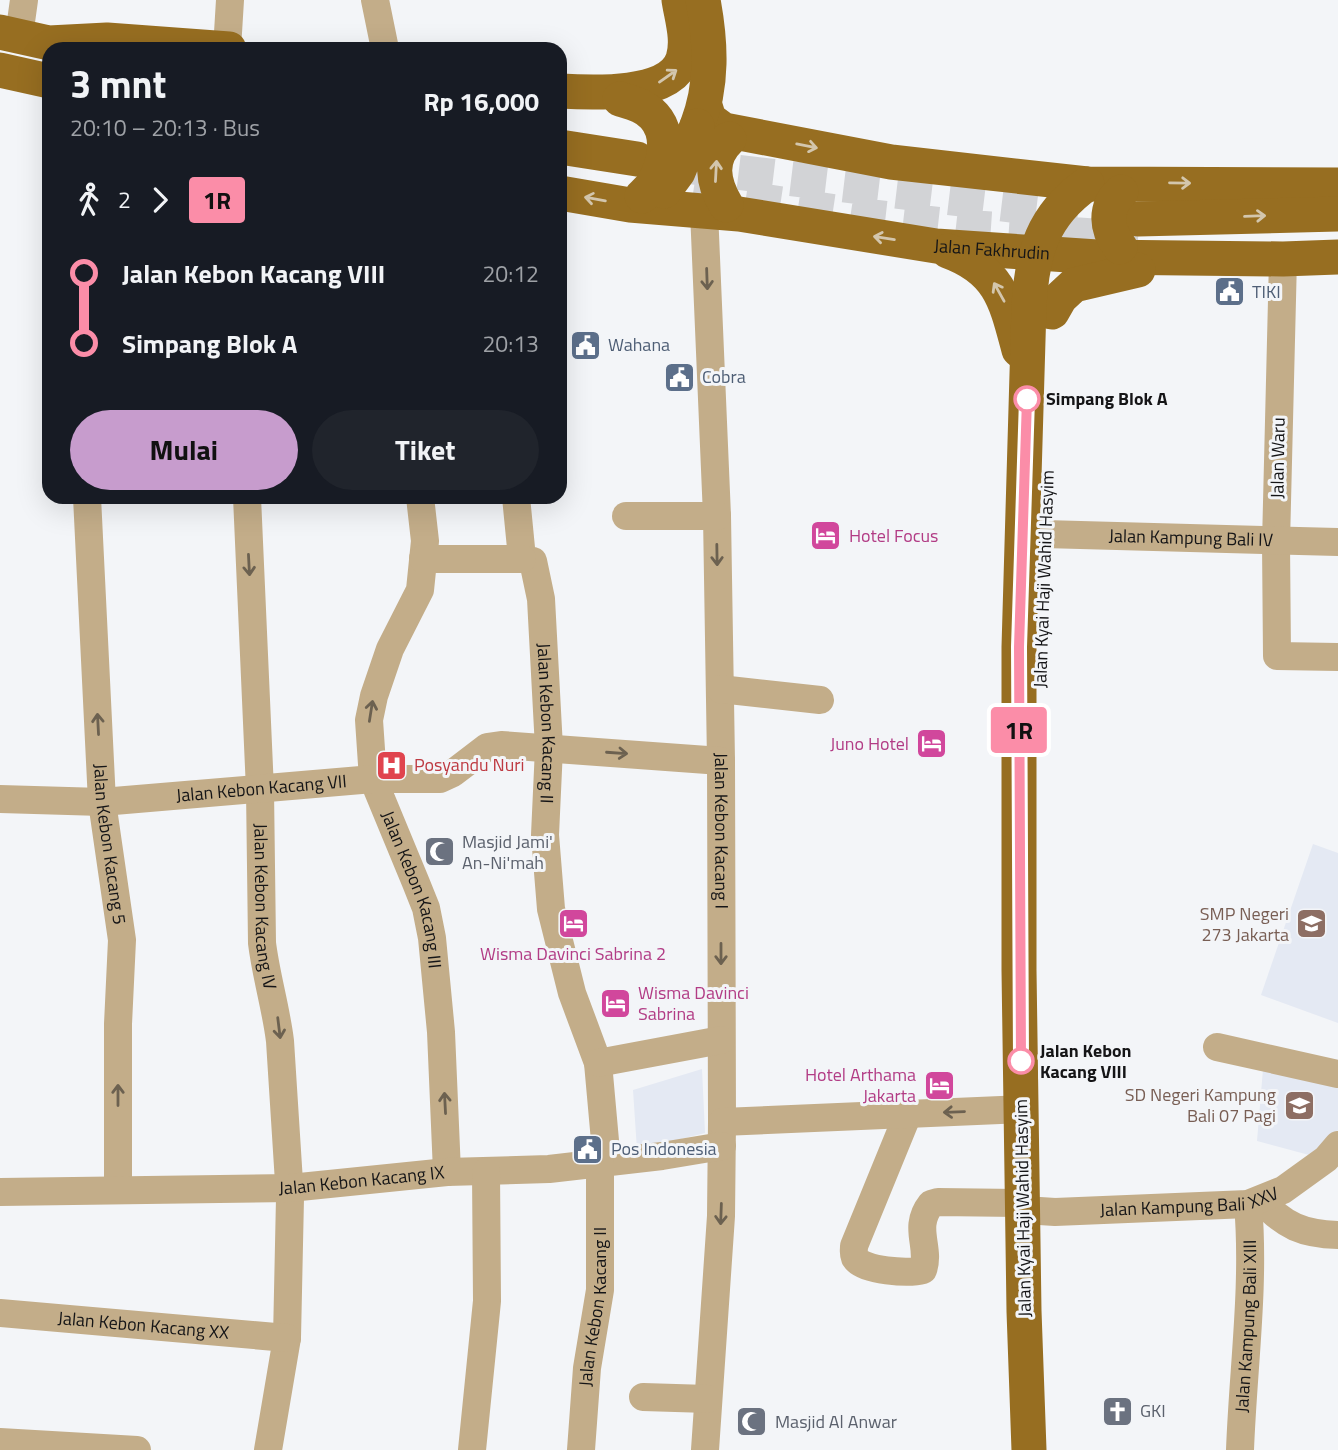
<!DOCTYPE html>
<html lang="id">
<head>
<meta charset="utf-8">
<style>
	body { margin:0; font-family:"Titillium Web",sans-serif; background:#20242c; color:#f1f3f6; height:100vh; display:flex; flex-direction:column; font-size:26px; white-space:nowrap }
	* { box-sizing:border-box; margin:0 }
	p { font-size:23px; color:#9ea1a6 }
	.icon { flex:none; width:38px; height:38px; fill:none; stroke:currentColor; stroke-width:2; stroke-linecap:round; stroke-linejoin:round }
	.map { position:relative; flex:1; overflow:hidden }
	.details { position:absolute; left:42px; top:42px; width:525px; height:462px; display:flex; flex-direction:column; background:#171b24; border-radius:21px; box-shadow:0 7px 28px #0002 }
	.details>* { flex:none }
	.badge { padding:0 14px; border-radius:5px; font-size:24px; line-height:46px }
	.map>.badge { position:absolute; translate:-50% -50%; box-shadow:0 0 0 4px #fff }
	.legs { display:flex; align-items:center; gap:10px; height:77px; padding:0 28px; font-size:23px }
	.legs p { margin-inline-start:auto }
	.overview { display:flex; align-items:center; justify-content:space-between; height:119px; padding:0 28px }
	h1 { font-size:38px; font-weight:700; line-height:52px }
	.cta { display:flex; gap:14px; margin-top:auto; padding:14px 28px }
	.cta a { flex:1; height:80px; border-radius:42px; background:#c79ccd; color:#111; font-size:28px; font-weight:700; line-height:80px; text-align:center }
	.cta a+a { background:#20242c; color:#f1f3f6 }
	ul { padding:0 28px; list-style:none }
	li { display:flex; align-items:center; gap:24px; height:70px; font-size:26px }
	li i { display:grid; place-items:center; width:10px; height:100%; margin:0 9px; background:currentColor }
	li i::after { content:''; width:18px; height:18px; margin:-9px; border:5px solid; border-radius:50%; background:#171b24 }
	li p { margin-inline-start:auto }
	li:first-child i { background:linear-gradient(#0000 50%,currentColor 0) }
	li:last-child i { background:linear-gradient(currentColor 50%,#0000 0) }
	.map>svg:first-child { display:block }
	.built { fill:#e4e9f3 }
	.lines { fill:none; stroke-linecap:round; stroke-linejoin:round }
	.major-tunnel { stroke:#d2d3d6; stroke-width:35; stroke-dasharray:35 18; stroke-linecap:butt }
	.minor { stroke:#c3ad89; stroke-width:28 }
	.major { stroke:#976e21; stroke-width:35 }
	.major-bridge { stroke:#976e21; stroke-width:35 }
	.oneway { stroke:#d3c6ad }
	.oneway2 { stroke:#6c6150 }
	.line-1-casing { stroke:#fff; stroke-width:16 }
	.line-1 { stroke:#fb8da8; stroke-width:10 }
	.stop-1-dot { fill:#fff; stroke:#fb8da8; stroke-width:3.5 }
	.labels { text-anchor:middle; stroke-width:6; stroke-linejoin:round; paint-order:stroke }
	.street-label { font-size:18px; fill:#151517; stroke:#f3f5f8 }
	.service-label { font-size:18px; fill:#4e5e75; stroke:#f3f5f8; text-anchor:start }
	.stop-label { font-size:18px; font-weight:bold; fill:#151517; stroke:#f3f5f8; text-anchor:start }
	.hotel-label { font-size:18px; fill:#b23c85; stroke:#f3f5f8; text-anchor:start }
	.health-label { font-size:18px; fill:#be3a42; stroke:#f3f5f8; text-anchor:start }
	.worship-label { font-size:18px; fill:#5b616d; stroke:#f3f5f8; text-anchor:start }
	.education-label { font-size:18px; fill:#785e54; stroke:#f3f5f8; text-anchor:end }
</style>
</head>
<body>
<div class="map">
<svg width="1338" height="1450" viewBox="0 0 1338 1450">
	<rect width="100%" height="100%" fill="#f3f5f8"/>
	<!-- built -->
	<path class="built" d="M 1313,844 L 1338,853 L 1338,1023 L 1261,995 Z
		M 702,1069 L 705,1133 L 637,1150 L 633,1090 Z
		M 1263,1069 L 1338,1081 L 1338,1130 L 1324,1159 L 1257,1141 Z"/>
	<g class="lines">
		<!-- major-tunnel -->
		<path class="major-tunnel" d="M 686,166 L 1078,213
			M 641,183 L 856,215 L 962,227 L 1138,239"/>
		<!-- minor -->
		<g class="minor">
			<path d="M 375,0 L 385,49"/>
			<path d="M 19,36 L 24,0"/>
			<path d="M 227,49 L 230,0"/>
			<path id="s1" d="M 704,211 L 717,516 L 721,761 L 722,1122 L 721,1216 L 705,1450"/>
			<path d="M 1283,259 L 1276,543 L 1277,656 L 1338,657"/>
			<path id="s2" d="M 87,497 L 102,802 L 122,940 L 118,1024 L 118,1190"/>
			<path id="s3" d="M 247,497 L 260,790 L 262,943 C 266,976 276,1008 280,1041 L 290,1198 L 287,1338 L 268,1450"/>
			<path id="s4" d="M 420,497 L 425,541 L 420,590 L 390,649 L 374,696 L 369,720 L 373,779 L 416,883 L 426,908 L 432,938 L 441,1032 L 447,1172"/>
			<path id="s5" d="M 516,497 L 522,558 L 533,561 L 541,599 L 549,748 L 545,835 L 551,909 L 572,993 L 598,1063 L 607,1163"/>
			<path d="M 626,516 L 717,516"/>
			<path id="s6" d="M 1044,534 L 1338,542"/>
			<path d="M 423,559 L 522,559"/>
			<path d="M 720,689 L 820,700"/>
			<path id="s7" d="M 0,799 L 102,802 L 373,779 L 440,779 L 453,773 L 487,747 L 501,745 L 721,761"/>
			<path d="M 1217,1047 L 1338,1074"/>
			<path d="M 598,1063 L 721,1040"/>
			<path d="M 908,1114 L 854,1246 C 854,1251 853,1253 855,1258 C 863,1271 909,1274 923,1270 C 931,1247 912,1228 931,1204 L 938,1202 L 1024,1203"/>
			<path d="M 722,1122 L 1022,1109"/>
			<path id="s8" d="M 0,1192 L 290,1188 L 447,1172 L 549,1169 L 662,1156 L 722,1146"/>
			<path d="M 1261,1200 C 1284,1226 1303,1234 1338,1235"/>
			<path id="s9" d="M 1024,1210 L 1055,1212 L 1248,1204 L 1283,1190 L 1326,1159 L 1338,1145"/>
			<path id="s10" d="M 0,1313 L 287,1338"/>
			<path d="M 643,1397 L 708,1399"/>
			<path d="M 0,1442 L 137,1450"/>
			<path d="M 472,1450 L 487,1301 L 486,1172"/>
			<path id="s11" d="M 581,1450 L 587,1368 L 600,1290 L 600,1164"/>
			<path id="s12" d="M 1240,1450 C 1243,1368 1255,1286 1248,1204"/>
		</g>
		<!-- major -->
		<g class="major">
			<path d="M 0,32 L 49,43 L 107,40 L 229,49"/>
			<path d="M 0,70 L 49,81"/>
			<path d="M 560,91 C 592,93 671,97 683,59 C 689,40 682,19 679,0"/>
			<path d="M 705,106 L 709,119 L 724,130 L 891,162 L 1087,184 L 1338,185"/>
			<path d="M 697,126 C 713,85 711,43 703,0"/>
			<path d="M 560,147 L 637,159"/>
			<path id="s13" d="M 560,193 L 630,205 L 739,214 L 936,246 L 1097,257 L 1283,259 L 1338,257"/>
			<path d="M 1138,219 L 1338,214"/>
			<path d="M 948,251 C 1000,270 1006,301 1019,350"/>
			<path d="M 1052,312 L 1060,298 L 1074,285 L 1138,270"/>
			<path d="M 1029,1450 L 1024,1311 L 1019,970 L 1019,647 L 1029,306 C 1032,253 1042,216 1087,184"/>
		</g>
		<!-- major-bridge -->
		<path class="major-bridge" d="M 620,99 C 633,103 645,106 654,116 C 674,138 663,179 642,196
			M 664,191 L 678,172 L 697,126
			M 726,205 C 713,183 708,159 729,139
			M 1120,247 C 1106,229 1104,208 1121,192"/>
	</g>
	<!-- one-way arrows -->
	<defs><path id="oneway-shaft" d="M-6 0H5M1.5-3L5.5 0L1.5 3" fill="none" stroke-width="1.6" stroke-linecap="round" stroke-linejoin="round" transform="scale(1.75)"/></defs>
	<g class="oneway">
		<use href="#oneway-shaft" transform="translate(668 76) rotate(-35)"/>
		<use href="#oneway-shaft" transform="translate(807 146) rotate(11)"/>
		<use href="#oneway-shaft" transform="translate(716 171) rotate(-87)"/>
		<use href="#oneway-shaft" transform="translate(1180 183) rotate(1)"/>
		<use href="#oneway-shaft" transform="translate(595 199) rotate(-170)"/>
		<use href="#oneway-shaft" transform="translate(1255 216) rotate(-2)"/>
		<use href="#oneway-shaft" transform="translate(884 238) rotate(-171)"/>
		<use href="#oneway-shaft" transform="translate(999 292) rotate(-119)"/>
	</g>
	<g class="oneway2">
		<use href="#oneway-shaft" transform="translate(707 279) rotate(88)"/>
		<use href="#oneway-shaft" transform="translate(717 555) rotate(89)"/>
		<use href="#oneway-shaft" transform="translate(249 565) rotate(87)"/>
		<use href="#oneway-shaft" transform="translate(371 711) rotate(-81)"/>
		<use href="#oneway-shaft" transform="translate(98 724) rotate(-93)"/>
		<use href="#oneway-shaft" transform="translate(617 753) rotate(4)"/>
		<use href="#oneway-shaft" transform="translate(721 954) rotate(90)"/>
		<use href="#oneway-shaft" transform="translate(279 1028) rotate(83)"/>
		<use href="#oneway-shaft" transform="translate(118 1095) rotate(-90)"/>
		<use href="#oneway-shaft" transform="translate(445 1103) rotate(-93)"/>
		<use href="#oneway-shaft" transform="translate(954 1112) rotate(178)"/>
		<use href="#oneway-shaft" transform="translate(721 1214) rotate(92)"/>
	</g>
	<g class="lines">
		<defs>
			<path id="line-1" d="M 1021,1061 L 1019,647 L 1027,399"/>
		</defs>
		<!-- line-1 casing -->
		<use href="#line-1" class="line-1-casing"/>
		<!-- line-1 -->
		<use href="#line-1" class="line-1"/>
	</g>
	<!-- icons -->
	<defs>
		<symbol id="civic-square" viewBox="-11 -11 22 22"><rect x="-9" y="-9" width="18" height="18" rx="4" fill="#5c6f8a" stroke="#f3f5f8"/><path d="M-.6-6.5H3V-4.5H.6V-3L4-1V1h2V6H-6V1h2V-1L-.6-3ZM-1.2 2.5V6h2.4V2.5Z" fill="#fff"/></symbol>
		<symbol id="hotel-square" viewBox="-11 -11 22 22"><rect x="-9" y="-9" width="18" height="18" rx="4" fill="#d1479c" stroke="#f3f5f8"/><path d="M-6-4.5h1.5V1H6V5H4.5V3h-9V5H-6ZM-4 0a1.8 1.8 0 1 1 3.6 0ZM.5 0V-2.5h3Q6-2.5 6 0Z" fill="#fff"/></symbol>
		<symbol id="hospital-square" viewBox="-11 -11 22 22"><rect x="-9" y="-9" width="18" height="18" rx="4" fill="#e0444e" stroke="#f3f5f8"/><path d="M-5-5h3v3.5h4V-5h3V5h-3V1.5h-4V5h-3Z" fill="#fff"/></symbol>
		<symbol id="mosque-square" viewBox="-11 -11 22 22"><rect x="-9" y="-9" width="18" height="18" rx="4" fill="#6b7280" stroke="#f3f5f8"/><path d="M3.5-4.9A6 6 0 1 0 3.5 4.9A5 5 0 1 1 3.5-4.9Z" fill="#fff"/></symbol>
		<symbol id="school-square" viewBox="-11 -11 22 22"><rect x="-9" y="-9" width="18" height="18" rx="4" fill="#8d6e63" stroke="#f3f5f8"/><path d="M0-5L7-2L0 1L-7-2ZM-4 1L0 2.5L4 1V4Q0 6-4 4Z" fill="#fff"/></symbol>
		<symbol id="church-square" viewBox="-11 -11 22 22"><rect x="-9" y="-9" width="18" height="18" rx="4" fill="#6b7280" stroke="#f3f5f8"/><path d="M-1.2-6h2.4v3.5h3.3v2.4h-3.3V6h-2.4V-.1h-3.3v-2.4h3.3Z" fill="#fff"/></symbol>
	</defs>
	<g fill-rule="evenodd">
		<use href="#civic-square" x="1212" y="274" width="35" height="35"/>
		<use href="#civic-square" x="568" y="328" width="35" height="35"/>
		<use href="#civic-square" x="662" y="360" width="35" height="35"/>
		<use href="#hotel-square" x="808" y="518" width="35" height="35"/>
		<use href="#hotel-square" x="914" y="726" width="35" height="35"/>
		<use href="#hospital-square" x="374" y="748" width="35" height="35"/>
		<use href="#mosque-square" x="422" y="834" width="35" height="35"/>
		<use href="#hotel-square" x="556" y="906" width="35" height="35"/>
		<use href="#school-square" x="1294" y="906" width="35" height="35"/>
		<use href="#hotel-square" x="598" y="986" width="35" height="35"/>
		<use href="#hotel-square" x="922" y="1068" width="35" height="35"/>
		<use href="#school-square" x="1282" y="1088" width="35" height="35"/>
		<use href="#civic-square" x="570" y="1132" width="35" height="35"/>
		<use href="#church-square" x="1100" y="1394" width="35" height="35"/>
		<use href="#mosque-square" x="734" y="1404" width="35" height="35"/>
	</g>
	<!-- markers -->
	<g class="stop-1-dot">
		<circle cx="1027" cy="399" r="12"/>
		<circle cx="1021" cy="1061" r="12"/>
	</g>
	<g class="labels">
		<!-- street labels -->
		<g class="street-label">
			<text dy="6" stroke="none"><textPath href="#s13" startOffset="436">Jalan Fakhrudin</textPath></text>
			<text transform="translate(1278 458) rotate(-89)" y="6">Jalan Waru</text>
			<text dy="6" stroke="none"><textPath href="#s6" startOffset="147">Jalan Kampung Bali IV</textPath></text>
			<text transform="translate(1044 579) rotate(-88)" y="6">Jalan Kyai Haji Wahid Hasyim</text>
			<text dy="6" stroke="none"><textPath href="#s5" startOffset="236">Jalan Kebon Kacang II</textPath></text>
			<text dy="6" stroke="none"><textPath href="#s7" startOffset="262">Jalan Kebon Kacang VII</textPath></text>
			<text dy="6" stroke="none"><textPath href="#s1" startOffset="620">Jalan Kebon Kacang I</textPath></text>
			<text dy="6" stroke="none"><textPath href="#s2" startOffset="348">Jalan Kebon Kacang 5</textPath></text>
			<text dy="6" stroke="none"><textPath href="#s4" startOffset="411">Jalan Kebon Kacang III</textPath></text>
			<text dy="6" stroke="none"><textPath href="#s3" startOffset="410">Jalan Kebon Kacang IV</textPath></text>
			<text dy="6" stroke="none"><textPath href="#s8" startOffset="362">Jalan Kebon Kacang IX</textPath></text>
			<text dy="6" stroke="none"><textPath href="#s9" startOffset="166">Jalan Kampung Bali XXV</textPath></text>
			<text transform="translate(1023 1208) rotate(-91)" y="6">Jalan Kyai Haji Wahid Hasyim</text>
			<text dy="6" stroke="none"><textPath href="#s11" startOffset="144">Jalan Kebon Kacang II</textPath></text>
			<text dy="6" stroke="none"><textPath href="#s10" startOffset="144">Jalan Kebon Kacang XX</textPath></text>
			<text dy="6" stroke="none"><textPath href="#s12" startOffset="124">Jalan Kampung Bali XIII</textPath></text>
		</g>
		<!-- service labels -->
		<g class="service-label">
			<text x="1252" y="298">TIKI</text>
			<text x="608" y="351">Wahana</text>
			<text x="702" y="383">Cobra</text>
			<text x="611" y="1155">Pos Indonesia</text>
		</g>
		<!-- stop labels -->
		<g class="stop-label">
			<text x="1046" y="405">Simpang Blok A</text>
			<text x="1040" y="1057">Jalan Kebon<tspan x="1040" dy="21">Kacang VIII</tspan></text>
		</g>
		<!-- hotel labels -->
		<g class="hotel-label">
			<text x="849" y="542">Hotel Focus</text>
			<text x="909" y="750" text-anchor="end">Juno Hotel</text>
			<text x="573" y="960" text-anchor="middle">Wisma Davinci Sabrina 2</text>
			<text x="638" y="999">Wisma Davinci<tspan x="638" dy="21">Sabrina</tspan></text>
			<text x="916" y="1081" text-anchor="end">Hotel Arthama<tspan x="916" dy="21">Jakarta</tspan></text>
		</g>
		<!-- health labels -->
		<g class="health-label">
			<text x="414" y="771">Posyandu Nuri</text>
		</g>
		<!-- worship labels -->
		<g class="worship-label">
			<text x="462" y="848">Masjid Jami'<tspan x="462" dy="21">An-Ni'mah</tspan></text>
			<text x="1140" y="1417">GKI</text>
			<text x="775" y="1428">Masjid Al Anwar</text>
		</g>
		<!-- education labels -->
		<g class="education-label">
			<text x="1289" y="920">SMP Negeri<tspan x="1289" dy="21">273 Jakarta</tspan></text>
			<text x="1276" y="1101">SD Negeri Kampung<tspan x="1276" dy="21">Bali 07 Pagi</tspan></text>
		</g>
	</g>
</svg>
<b class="badge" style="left:1019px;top:730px;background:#fb8da8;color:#111">1R</b>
<section class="details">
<div class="overview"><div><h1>3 mnt</h1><p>20:10 – 20:13 · Bus</p></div><b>Rp 16,000</b></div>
<div class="legs"><svg class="icon" aria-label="walk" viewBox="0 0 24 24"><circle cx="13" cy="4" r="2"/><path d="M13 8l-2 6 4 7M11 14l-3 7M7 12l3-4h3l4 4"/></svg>2<svg class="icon" aria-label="forward" viewBox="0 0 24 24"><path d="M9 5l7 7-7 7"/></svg><b class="badge" style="background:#fb8da8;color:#111">1R</b></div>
<ul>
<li><i style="color:#fb8da8"></i><b>Jalan Kebon Kacang VIII</b><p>20:12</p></li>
<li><i style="color:#fb8da8"></i><b>Simpang Blok A</b><p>20:13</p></li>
</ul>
<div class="cta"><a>Mulai</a><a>Tiket</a></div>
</section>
</div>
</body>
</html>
